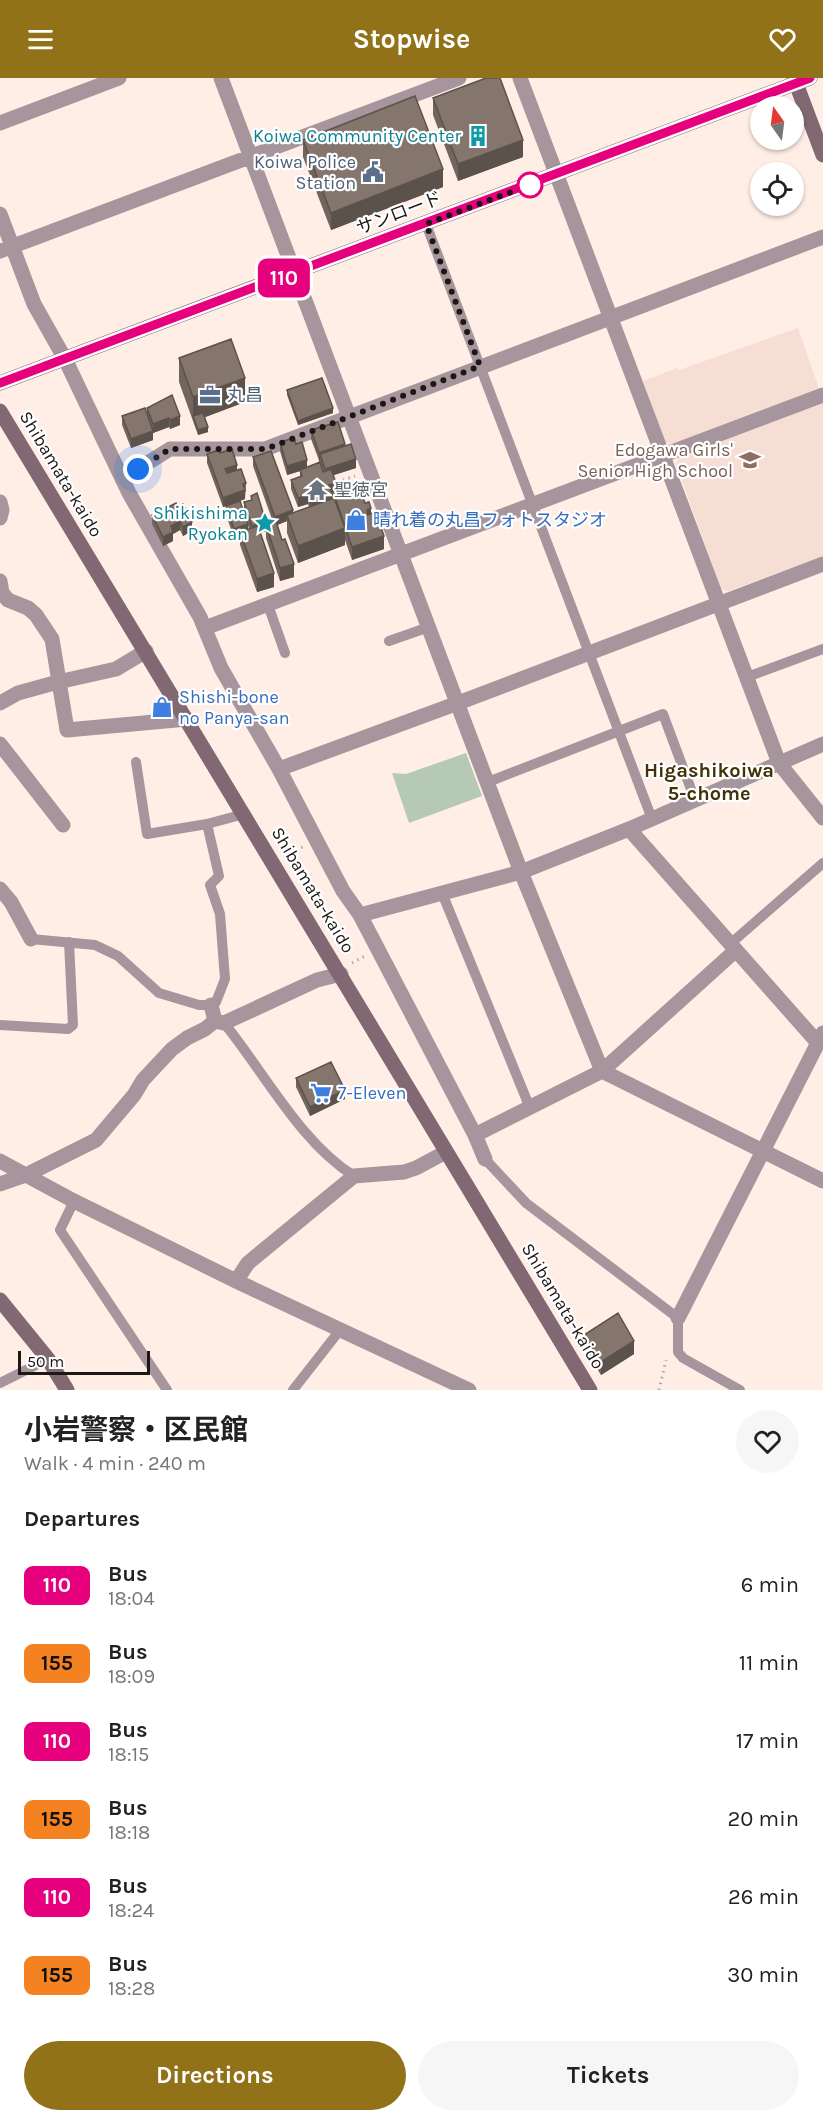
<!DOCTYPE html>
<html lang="en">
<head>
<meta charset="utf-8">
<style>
	body { margin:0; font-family:Karla,"Noto Sans JP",sans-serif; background:#f6f6f6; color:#222; height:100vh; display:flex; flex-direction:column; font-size:22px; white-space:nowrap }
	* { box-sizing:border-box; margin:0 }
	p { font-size:20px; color:#767676 }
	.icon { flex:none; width:33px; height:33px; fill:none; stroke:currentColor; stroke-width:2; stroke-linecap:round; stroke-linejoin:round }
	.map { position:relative; height:1312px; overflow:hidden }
	.sheet { display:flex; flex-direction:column; background:#fff; flex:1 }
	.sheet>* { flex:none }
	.badge { padding:0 12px; border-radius:9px; font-size:21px; line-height:39px }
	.needle { width:39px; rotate:346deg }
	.fabs { position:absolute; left:750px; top:18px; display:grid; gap:12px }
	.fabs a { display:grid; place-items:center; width:54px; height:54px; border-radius:50%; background:#fff; box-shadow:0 2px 4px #0004; font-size:30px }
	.scale { position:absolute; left:18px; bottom:15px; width:132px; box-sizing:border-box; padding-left:6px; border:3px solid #1e1815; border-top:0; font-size:16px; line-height:21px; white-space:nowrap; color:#1e1815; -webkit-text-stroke:4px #fff; paint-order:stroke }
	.you { position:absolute; width:30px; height:30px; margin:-15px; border:4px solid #fff; border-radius:50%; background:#1a73e8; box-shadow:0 0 0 9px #1a73e833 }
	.map>.badge { position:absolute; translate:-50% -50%; box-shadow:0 0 0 3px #fff }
	h2 { padding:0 24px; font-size:22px; line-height:54px }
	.round { display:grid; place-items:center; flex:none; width:63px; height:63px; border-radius:32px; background:#f6f6f6 }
	.summary { display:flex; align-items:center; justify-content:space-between; height:102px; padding:0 24px }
	h1 { font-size:28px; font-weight:700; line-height:45px }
	.primary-button { display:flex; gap:12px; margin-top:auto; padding:12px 24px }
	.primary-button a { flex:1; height:69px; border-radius:36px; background:#917218; color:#fff; font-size:24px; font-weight:700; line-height:69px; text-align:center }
	.primary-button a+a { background:#f6f6f6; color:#222 }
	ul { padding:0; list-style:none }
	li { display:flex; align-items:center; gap:18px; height:78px; padding:0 24px }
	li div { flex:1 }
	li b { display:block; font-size:22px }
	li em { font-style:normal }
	li .badge { min-width:66px; font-weight:700; text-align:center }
	header { display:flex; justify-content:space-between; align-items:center; height:78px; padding:0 24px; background:#917218; color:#fff; font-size:27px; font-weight:700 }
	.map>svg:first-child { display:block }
	.education { fill:#f6ded4 }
	.green { fill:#b5c9b4 }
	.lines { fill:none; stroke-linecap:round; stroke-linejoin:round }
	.path { stroke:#b6a9a2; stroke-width:3; stroke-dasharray:1.5 4.5; stroke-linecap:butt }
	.lane { stroke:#a6959c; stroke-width:10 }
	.street { stroke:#a6959c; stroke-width:15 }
	.secondary { stroke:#816873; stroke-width:15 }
	.wall { fill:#72655e }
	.shaded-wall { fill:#5c524c }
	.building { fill:#84756d; stroke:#5c524c; stroke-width:1.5 }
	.line-casing { stroke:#fff; stroke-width:14 }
	.line { stroke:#e6007e; stroke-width:9 }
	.walk { stroke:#1e1815; stroke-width:6; stroke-dasharray:0 10.8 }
	.stop-dot { fill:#fff; stroke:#e6007e; stroke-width:3 }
	.labels { text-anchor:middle; stroke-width:4.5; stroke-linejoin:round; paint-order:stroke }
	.culture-label { font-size:18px; fill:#0d838f; stroke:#fff; text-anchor:end }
	.service-label { font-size:18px; fill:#4e5e75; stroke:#fff; text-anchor:end }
	.street-label { font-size:18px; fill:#1e1815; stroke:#fff }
	.education-label { font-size:18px; fill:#785e54; stroke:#fff; text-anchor:end }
	.worship-label { font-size:18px; fill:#5b616d; stroke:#fff; text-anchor:start }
	.shop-label { font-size:18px; fill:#366cbe; stroke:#fff; text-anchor:start }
	.neighbourhood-label { font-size:20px; font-weight:bold; fill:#413208; stroke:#fff }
</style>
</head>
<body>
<header><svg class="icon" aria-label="menu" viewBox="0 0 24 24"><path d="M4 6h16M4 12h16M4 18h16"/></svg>Stopwise<svg class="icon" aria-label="heart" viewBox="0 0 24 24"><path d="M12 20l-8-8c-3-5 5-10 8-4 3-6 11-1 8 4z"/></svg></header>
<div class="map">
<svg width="823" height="1312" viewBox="0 0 823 1312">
	<rect width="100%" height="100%" fill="#ffeee5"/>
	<!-- education -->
	<path class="education" d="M 798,250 L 823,322 L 823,478 L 728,513 L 721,511 L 676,386 L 679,379 L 671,367 L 665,364 L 643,303 L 677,290 L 679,292 Z"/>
	<!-- green -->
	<path class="green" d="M 466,675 L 482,718 L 409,745 L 392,695 L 406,696 Z"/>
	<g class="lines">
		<!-- path -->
		<path class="path" d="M 337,404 L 355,398
			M 284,775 L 303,769
			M 352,885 L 365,878
			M 659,1312 L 666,1282"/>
		<!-- lane -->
		<path class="lane" d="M 426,146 L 652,741
			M 268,527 L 285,575
			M 389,563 L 429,549
			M 747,599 L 823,571
			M 136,684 L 147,756 L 207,746
			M 488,704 L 663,636 L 695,722
			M 442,815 L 530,1030
			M 31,861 L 95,867 L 118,878 L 159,915 L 199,927 L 211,927 L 216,924 L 225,901 L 220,836 L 210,807 L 219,798 L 207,746 L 244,736
			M 729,867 L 823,785
			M 224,945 C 264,994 300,1064 354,1098
			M 0,947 L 68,951 L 73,947 L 69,864
			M 485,1081 L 526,1125 L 678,1240 L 678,1274 L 683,1280 L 740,1312
			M 74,1123 L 60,1152 L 167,1312
			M 0,1305 L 48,1281
			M 293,1312 L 340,1252"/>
		<!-- street -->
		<path class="street" d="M 221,0 L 521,794 L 602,993 L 823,1103
			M 520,0 L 779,685 L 823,740
			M 0,45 L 119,0
			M 0,136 L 34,226 L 65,281 L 129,415 L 200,539 L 221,590 L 279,691 L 343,813 L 360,837 L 475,1057 L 485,1081
			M 0,173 L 459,0
			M 122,401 L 170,371 L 265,371 L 823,159
			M 0,424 L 2,432 L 0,440
			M 0,503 L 2,515 L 8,522 L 28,530 L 36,537 L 52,561 L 67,652 L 187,641
			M 205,550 L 823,317
			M 0,625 L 18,615 L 58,604 L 116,591 L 146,573
			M 0,666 L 63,747
			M 279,691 L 458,625 L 823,486
			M 629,751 L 818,965
			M 0,811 L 11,824 L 31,861
			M 360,837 L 521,794 L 629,751 L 823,666
			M 215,943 L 224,945 L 317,902 L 341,896
			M 475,1057 L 602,993 L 735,873
			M 0,1083 L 74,1123 L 236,1203 L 469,1312
			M 0,1106 L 26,1097 L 96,1062 L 134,1017 L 143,1002 L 172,971 L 187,960 L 205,951 L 215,943 L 211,927
			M 236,1203 L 248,1185 L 354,1098 L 404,1094 L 416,1090 L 446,1074
			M 678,1240 L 823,955"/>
		<!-- secondary -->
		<path class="secondary" d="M 794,0 L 823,77
			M 0,305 L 810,0
			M 0,333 L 590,1312
			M 0,1222 L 48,1281 L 67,1312"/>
	</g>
	<!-- wall -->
	<path class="wall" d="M 433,20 L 523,79 L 458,103 L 433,37 Z
		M 303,62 L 443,109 L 331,152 L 303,79 Z
		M 179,280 L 245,324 L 205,339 L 208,354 L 198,357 L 179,304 Z
		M 287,312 L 333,335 L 298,347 L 287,317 Z
		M 172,317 L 180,347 L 170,351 L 169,349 L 153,355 L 153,362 L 131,370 L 122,347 L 122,338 L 147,336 L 147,330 Z
		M 311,352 L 345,368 L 356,390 L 333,397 L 336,414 L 332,415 L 333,420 L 334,420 L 334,416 L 365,425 L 371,436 L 384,471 L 352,482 L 345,462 L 345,467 L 298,485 L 287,455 L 287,443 L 277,447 L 294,499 L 280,503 L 266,460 L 266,447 L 273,444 L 253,388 L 253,379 L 293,435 L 309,429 L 308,426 L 298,429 L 291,411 L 291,402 L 300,399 L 300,393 L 287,397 L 280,373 L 280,364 L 296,366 L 307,389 L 320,385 L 311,361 Z
		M 220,375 L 237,392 L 246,414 L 245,414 L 245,421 L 230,427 L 248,451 L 249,451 L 244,433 L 244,424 L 251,422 L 251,418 L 266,453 L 260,454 L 274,509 L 257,514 L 240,467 L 240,458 L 234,460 L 226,437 L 226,428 L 223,429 L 207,385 L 207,376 Z
		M 176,425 L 192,453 L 183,458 L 180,452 L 173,456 L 173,463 L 163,468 L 152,446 L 152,437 Z
		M 296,1000 L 345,1021 L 310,1038 L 296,1009 Z
		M 584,1257 L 634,1276 L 601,1297 L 584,1270 Z"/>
	<!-- shaded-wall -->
	<path class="shaded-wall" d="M 523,62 L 523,79 L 458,103 L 458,86 Z
		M 443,91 L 443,109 L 331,152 L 331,135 Z
		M 245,300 L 245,324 L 195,343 L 193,338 L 193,343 L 193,319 Z
		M 333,330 L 333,335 L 298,347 L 298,343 Z
		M 180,338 L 180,347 L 170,351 L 170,342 Z
		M 169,340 L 169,349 L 153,355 L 153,362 L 131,370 L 131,361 L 153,353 L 153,346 Z
		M 208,349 L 208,354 L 198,357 L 198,352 Z
		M 345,366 L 345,375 L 320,376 L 320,383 L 319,384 L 319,375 Z
		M 356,381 L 356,390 L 325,400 L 325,391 Z
		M 307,382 L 307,391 L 287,397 L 287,388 Z
		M 237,387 L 237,396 L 225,400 L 225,391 Z
		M 246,405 L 245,421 L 223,429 L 223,420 Z
		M 336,405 L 336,414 L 329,416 L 329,407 Z
		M 308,417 L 308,426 L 298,429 L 298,420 Z
		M 333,418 L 333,427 L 311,435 L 311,426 Z
		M 371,430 L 371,444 L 352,455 L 367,432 Z
		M 293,432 L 293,441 L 287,437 L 287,443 L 275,448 L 275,439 Z
		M 180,443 L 180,452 L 173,456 L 173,463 L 163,468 L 163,459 L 171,448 Z
		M 192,444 L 192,453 L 183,458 L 183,449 Z
		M 266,444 L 266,453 L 252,457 L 252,448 Z
		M 248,446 L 248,455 L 240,454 L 240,458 L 234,460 L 234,451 Z
		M 345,450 L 345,467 L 298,485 L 298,468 Z
		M 384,458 L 384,471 L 352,482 L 352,469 Z
		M 294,486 L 294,499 L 280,503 L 280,490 Z
		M 274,495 L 274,509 L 257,514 L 257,501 Z
		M 345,1012 L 345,1021 L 310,1038 L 310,1029 Z
		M 634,1263 L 634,1276 L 601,1297 L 601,1284 Z"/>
	<!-- building -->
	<path class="building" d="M 486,0 L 500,0 L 523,62 L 458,86 L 433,20 Z
		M 415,18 L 443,91 L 331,135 L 303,62 Z
		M 231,261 L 245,300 L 193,319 L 179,280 Z
		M 322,300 L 333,330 L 298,343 L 287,312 Z
		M 172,317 L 180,338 L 170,342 L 169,340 L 153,346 L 147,330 Z
		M 145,330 L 153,353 L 131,361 L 122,338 Z
		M 203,335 L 208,349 L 198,352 L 193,338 Z
		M 338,344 L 345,366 L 319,375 L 311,352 Z
		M 294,360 L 296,366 L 302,364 L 307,382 L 287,388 L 280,364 Z
		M 351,366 L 356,381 L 325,391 L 320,376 Z
		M 232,371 L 237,387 L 225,391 L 227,395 L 241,391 L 246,405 L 243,406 L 245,412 L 223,420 L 207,376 L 219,372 L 220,375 Z
		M 271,373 L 293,432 L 275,439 L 253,379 Z
		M 320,384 L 323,394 L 331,391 L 336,405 L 329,407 L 333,418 L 311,426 L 308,417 L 298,420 L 291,402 L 302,398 L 300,392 Z
		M 358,407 L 365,425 L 369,424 L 371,430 L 367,432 L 368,435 L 352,442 L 376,434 L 384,458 L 352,469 L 334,416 Z
		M 257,415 L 266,444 L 252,448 L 244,424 L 252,422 L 251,418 Z
		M 334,420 L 345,450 L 298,468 L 287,437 Z
		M 240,423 L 248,446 L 234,451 L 226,428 Z
		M 176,425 L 177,429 L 183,426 L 192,444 L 183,449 L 180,443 L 171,448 L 173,454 L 163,459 L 152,437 Z
		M 276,443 L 282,462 L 285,461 L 294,486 L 280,490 L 266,447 Z
		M 258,448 L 274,495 L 257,501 L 240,454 Z
		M 331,984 L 345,1012 L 310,1029 L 296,1000 Z
		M 618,1235 L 634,1263 L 601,1284 L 584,1257 Z"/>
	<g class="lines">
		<defs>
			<path id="line" d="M 0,305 L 810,0"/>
		</defs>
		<!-- line casing -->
		<use href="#line" class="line-casing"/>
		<!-- line -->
		<use href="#line" class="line"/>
		<!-- walk -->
		<path class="walk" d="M 138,391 L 170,371 L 266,371 L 480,288 L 426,146 L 535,105 L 530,107"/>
	</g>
	<!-- icons -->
	<defs>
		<symbol id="building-bare" viewBox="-9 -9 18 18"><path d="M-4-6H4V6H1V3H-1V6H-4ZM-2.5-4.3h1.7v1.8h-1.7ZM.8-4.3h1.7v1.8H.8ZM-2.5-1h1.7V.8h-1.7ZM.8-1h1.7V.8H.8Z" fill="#0f9aa8" stroke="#fff" stroke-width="2.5" paint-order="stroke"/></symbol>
		<symbol id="civic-bare" viewBox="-9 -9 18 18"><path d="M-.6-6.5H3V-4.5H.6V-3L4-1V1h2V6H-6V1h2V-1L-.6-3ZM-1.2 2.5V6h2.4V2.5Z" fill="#5c6f8a" stroke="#fff" stroke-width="2.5" paint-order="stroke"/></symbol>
		<symbol id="office-bare" viewBox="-9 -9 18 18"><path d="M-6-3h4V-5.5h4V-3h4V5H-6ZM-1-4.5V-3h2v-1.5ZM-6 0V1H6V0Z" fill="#5c6f8a" stroke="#fff" stroke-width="2.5" paint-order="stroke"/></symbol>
		<symbol id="school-bare" viewBox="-9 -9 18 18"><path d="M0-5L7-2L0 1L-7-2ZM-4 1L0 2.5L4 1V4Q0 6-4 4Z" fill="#8d6e63" stroke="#fff" stroke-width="2.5" paint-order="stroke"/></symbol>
		<symbol id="temple-bare" viewBox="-9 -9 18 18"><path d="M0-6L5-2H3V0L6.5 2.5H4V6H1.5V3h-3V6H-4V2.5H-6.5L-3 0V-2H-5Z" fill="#6b7280" stroke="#fff" stroke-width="2.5" paint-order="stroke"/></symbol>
		<symbol id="shop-bare" viewBox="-9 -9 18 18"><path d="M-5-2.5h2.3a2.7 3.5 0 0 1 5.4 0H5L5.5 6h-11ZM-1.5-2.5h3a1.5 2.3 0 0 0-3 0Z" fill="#3f7fe0" stroke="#fff" stroke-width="2.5" paint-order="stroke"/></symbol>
		<symbol id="sight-bare" viewBox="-9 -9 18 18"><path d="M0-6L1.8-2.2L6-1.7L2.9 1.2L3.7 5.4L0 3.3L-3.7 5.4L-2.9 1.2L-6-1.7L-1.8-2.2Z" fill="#0f9aa8" stroke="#fff" stroke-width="2.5" paint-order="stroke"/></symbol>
		<symbol id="supermarket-bare" viewBox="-9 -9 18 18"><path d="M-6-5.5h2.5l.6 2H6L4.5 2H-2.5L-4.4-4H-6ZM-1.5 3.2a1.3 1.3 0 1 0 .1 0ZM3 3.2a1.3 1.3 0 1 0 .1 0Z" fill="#3f7fe0" stroke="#fff" stroke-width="2.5" paint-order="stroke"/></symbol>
	</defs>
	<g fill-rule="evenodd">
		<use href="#building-bare" x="463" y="43" width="30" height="30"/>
		<use href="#civic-bare" x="358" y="79" width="30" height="30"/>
		<use href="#office-bare" x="195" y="302" width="30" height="30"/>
		<use href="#school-bare" x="735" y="367" width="30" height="30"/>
		<use href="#temple-bare" x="302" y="397" width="30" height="30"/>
		<use href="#shop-bare" x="341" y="427" width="30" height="30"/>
		<use href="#sight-bare" x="250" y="430" width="30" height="30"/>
		<use href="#shop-bare" x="147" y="614" width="30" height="30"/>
		<use href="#supermarket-bare" x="306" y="1000" width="30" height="30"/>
	</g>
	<!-- markers -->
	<circle class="stop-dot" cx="530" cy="107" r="12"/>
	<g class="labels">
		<!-- culture labels -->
		<g class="culture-label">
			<text x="461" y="64">Koiwa Community Center</text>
			<text x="248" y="441">Shikishima<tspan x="248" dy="21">Ryokan</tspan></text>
		</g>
		<!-- service labels -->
		<g class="service-label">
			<text x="356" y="90">Koiwa Police<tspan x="356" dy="21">Station</tspan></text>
			<text x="227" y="323" text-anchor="start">丸昌</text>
		</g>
		<!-- street labels -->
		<g class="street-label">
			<text transform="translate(399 135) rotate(-21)" y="6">サンロード</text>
			<text transform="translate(61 396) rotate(59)" y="6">Shibamata-kaido</text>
			<text transform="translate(313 812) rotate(59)" y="6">Shibamata-kaido</text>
			<text transform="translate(563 1228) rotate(59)" y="6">Shibamata-kaido</text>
		</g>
		<!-- education labels -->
		<g class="education-label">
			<text x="733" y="378">Edogawa Girls'<tspan x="733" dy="21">Senior High School</tspan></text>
		</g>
		<!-- worship labels -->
		<g class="worship-label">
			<text x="334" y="418">聖徳宮</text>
		</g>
		<!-- shop labels -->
		<g class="shop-label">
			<text x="373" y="448">晴れ着の丸昌フォトスタジオ</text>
			<text x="179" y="625">Shishi-bone<tspan x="179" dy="21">no Panya-san</tspan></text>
			<text x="338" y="1021">7-Eleven</text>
		</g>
		<!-- neighbourhood labels -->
		<g class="neighbourhood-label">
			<text x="709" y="699">Higashikoiwa<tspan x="709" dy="23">5-chome</tspan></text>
		</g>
	</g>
</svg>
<div class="fabs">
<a><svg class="needle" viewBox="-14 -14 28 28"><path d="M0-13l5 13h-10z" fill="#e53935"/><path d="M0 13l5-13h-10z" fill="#767676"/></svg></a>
<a><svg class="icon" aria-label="locate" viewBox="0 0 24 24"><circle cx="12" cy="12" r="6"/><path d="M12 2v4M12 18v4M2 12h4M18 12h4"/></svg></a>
</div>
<div class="scale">50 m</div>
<div class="you" style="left:138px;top:391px"></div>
<b class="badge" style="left:284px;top:200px;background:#e6007e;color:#fff">110</b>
</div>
<section class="sheet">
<div class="summary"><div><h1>小岩警察・区民館</h1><p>Walk · 4 min · 240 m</p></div><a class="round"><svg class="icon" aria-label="heart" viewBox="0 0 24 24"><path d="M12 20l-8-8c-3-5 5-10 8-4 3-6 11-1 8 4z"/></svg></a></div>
<h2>Departures</h2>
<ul>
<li><span class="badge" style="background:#e6007e;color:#fff">110</span><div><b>Bus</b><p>18:04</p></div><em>6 min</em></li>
<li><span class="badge" style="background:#f58220;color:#111">155</span><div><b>Bus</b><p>18:09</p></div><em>11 min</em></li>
<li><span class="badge" style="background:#e6007e;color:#fff">110</span><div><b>Bus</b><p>18:15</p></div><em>17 min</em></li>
<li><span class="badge" style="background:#f58220;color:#111">155</span><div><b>Bus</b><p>18:18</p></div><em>20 min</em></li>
<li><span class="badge" style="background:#e6007e;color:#fff">110</span><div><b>Bus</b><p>18:24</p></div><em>26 min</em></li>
<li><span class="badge" style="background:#f58220;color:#111">155</span><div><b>Bus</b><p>18:28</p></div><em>30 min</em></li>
</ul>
<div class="primary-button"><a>Directions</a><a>Tickets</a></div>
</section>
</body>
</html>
